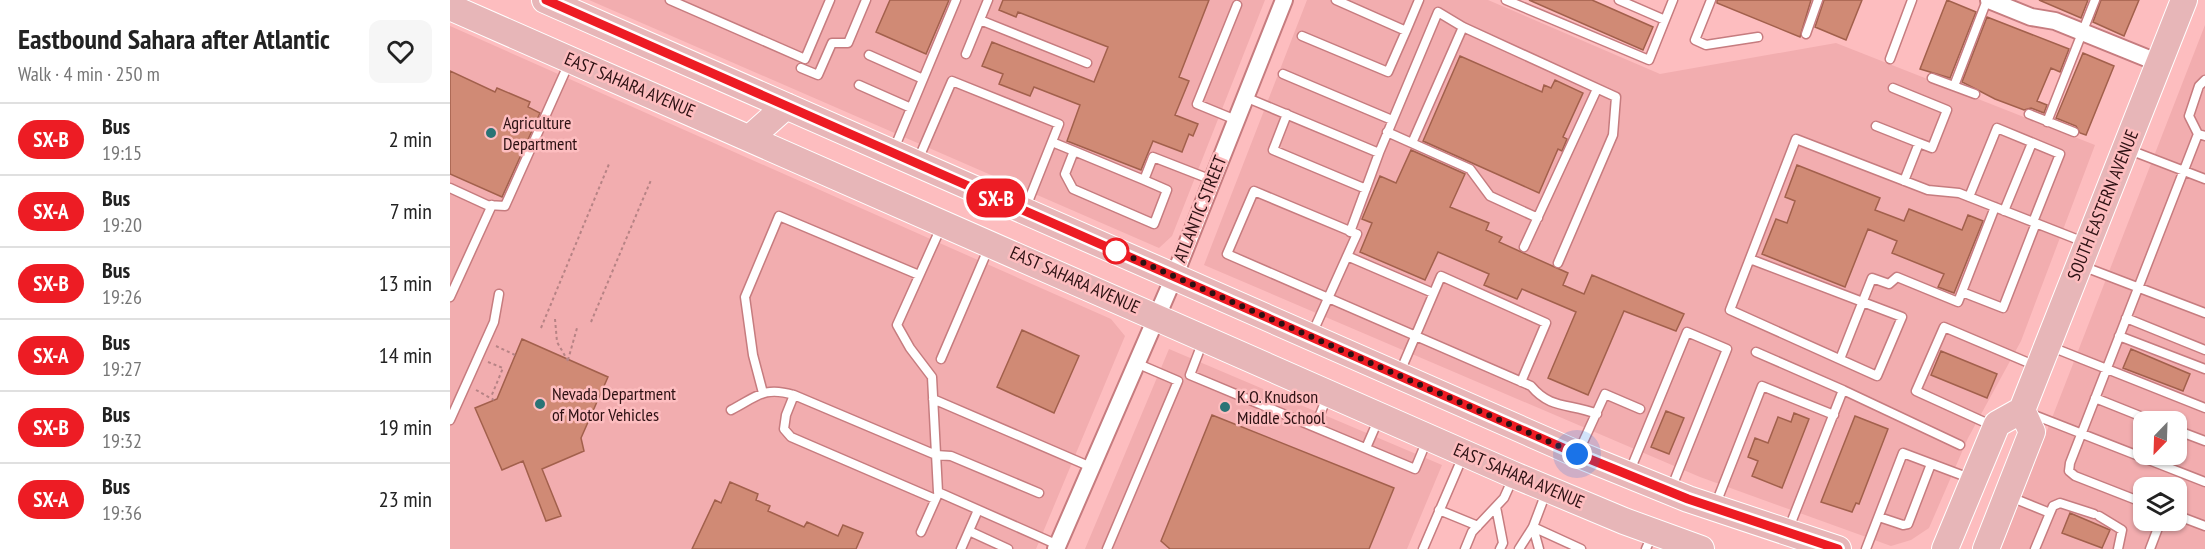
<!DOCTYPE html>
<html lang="en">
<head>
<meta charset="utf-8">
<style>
	body { margin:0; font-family:"PT Sans Narrow",sans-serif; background:#f6f6f6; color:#222; height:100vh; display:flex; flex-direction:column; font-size:22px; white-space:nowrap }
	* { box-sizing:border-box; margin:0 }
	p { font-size:20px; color:#767676 }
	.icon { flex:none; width:33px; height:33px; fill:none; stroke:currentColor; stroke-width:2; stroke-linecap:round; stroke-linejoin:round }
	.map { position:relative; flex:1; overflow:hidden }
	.sheet { display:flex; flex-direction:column; background:#fff; width:450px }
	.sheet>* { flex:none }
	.badge { padding:0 12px; border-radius:20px; font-size:21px; line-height:39px }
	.needle { width:39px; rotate:203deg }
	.tools { position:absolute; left:1683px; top:411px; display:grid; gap:12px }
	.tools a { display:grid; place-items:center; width:54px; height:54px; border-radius:12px; background:#fff; box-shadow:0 2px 4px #0004; font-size:30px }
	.you { position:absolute; width:30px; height:30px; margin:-15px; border:4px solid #fff; border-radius:50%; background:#1a73e8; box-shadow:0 0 0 9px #1a73e833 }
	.map>.badge { position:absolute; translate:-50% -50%; box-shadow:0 0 0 3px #fff }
	.round { display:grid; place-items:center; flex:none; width:63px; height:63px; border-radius:12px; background:#f6f6f6 }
	.overview { display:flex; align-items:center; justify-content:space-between; height:102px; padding:0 18px }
	h1 { font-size:28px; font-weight:700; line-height:45px }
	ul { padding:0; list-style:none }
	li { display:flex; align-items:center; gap:18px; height:72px; padding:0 18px; border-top:2px solid #e0e0e0 }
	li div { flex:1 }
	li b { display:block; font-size:22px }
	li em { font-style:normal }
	li .badge { min-width:66px; font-weight:700; text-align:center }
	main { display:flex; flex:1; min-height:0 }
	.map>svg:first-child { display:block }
	.built { fill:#f2adaf; fill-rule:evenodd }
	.building { fill:#d08a75; stroke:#a2604c; stroke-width:1.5 }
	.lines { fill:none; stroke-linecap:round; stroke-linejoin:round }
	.service-casing { stroke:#c67c7f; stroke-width:11 }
	.minor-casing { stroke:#c67c7f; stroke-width:20 }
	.primary-casing { stroke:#fff; stroke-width:28 }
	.path { stroke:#b78385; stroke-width:2; stroke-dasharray:3 3; stroke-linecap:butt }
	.service { stroke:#fff; stroke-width:8 }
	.minor { stroke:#fff; stroke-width:16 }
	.primary { stroke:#e7b6b8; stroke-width:26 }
	.line-casing { stroke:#fff; stroke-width:14 }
	.line { stroke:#ed1c24; stroke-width:9 }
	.walk { stroke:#2d1113; stroke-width:6; stroke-dasharray:0 10.8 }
	.poi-dot { fill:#2a7476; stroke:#fdbdbf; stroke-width:2 }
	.stop-dot { fill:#fff; stroke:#ed1c24; stroke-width:3 }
	.labels { text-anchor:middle; stroke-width:5; stroke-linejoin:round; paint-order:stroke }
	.street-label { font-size:18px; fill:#2d1113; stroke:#fdbdbf }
	.poi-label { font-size:18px; fill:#2d1113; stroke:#fdbdbf; text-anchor:start }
</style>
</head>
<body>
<main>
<section class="sheet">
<div class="overview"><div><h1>Eastbound Sahara after Atlantic</h1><p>Walk · 4 min · 250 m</p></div><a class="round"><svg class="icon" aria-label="heart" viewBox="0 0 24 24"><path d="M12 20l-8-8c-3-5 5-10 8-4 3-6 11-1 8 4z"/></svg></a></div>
<ul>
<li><span class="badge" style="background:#ed1c24;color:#fff">SX-B</span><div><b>Bus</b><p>19:15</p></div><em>2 min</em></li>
<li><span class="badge" style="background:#ed1c24;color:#fff">SX-A</span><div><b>Bus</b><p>19:20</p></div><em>7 min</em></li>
<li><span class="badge" style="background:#ed1c24;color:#fff">SX-B</span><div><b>Bus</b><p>19:26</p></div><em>13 min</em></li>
<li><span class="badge" style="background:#ed1c24;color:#fff">SX-A</span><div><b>Bus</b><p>19:27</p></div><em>14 min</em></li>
<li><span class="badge" style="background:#ed1c24;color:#fff">SX-B</span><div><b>Bus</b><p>19:32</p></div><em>19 min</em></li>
<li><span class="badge" style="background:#ed1c24;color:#fff">SX-A</span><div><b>Bus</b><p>19:36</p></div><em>23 min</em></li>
</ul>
</section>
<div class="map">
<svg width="1755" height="549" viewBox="0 0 1755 549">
	<rect width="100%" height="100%" fill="#fdbdbf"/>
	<!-- built -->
	<path class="built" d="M 139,0 L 815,0 L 722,236 L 709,248 Z
		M 857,0 L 1038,0 L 1210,74 L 1386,43 L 1645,145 L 1571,341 L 1518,438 L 1479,528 L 1461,540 L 1441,546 L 1250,477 L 754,265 Z
		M 1755,25 L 1755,549 L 1551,549 ZM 1694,422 L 1726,422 L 1726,454 L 1694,454 ZM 1694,488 L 1726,488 L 1726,520 L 1694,520 Z
		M 0,26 L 661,319 L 675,336 L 586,549 L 0,549 Z
		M 719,349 L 992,465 L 957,549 L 635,549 Z"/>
	<!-- building -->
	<path class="building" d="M 440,0 L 499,0 L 476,54 L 426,32 Z
		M 553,0 L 759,0 L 729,77 L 739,81 L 725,115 L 748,124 L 743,136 L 739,134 L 732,152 L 703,141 L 691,170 L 617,141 L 630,105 L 584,87 L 580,96 L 549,84 L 553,74 L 532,66 L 542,42 L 644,82 L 658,47 L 568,12 L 566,17 L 549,10 Z
		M 1079,0 L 1142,0 L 1203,27 L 1193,50 Z
		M 1267,0 L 1361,0 L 1350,37 L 1267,3 Z
		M 1374,0 L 1412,0 L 1396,40 L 1365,27 Z
		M 1497,0 L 1526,12 L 1500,78 L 1470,69 Z
		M 1589,0 L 1638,0 L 1631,18 Z
		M 1651,0 L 1689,0 L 1674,36 L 1643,22 Z
		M 1537,17 L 1619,49 L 1610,72 L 1601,68 L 1587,101 L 1597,105 L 1594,113 L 1581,108 L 1574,110 L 1545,99 L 1512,82 Z
		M 1633,53 L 1664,66 L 1636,135 L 1630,133 L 1626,126 L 1606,118 Z
		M 1010,56 L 1092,92 L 1094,85 L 1101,88 L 1105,80 L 1133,93 L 1113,137 L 1117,139 L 1112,151 L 1108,149 L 1089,193 L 973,141 Z
		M 0,71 L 45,92 L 47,88 L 80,102 L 78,107 L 90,113 L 52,197 L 0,174 Z
		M 961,150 L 1015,174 L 1000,207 L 1039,223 L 1036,230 L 1052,237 L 1049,242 L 1118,273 L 1113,285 L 1134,294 L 1142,275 L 1234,314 L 1226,331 L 1174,311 L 1138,395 L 1098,378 L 1126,312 L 1072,289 L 1067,299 L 1034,285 L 1039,274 L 988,252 L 975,280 L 910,252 L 922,223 L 912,219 L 930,176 L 946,183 Z
		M 1347,165 L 1430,198 L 1425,210 L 1454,221 L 1459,209 L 1512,230 L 1518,215 L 1533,221 L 1504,293 L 1488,287 L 1494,274 L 1442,253 L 1447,241 L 1418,229 L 1395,287 L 1312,254 L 1326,219 L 1337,223 L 1345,201 L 1335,197 Z
		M 572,330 L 629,356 L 604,413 L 547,387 Z
		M 72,339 L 158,377 L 131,438 L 134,451 L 92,469 L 111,516 L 96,521 L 73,461 L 52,470 L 25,408 L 47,399 Z
		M 1681,349 L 1740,374 L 1733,391 L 1673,368 Z
		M 1491,351 L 1547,374 L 1537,398 L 1481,375 Z
		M 1216,411 L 1234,418 L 1219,454 L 1201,447 Z
		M 1344,413 L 1359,419 L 1332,488 L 1302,476 L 1308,461 L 1298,457 L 1305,438 L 1318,443 L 1328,417 L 1341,422 Z
		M 762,415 L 944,488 L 919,549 L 720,549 L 711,541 Z
		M 1405,416 L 1438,429 L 1409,504 L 1406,503 L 1402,512 L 1371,502 Z
		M 280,482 L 308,494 L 306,500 L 320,506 L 318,511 L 354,527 L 357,522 L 388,536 L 393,525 L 413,533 L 406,549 L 242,549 L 265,500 L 271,503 Z
		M 1620,513 L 1660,530 L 1652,548 L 1612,533 Z"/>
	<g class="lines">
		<defs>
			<path id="service" d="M 220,0 L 355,59 L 380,0
				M 886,0 L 956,31 L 969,0
				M 1056,0 L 1199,60 L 1223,0
				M 1169,0 L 1215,20
				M 1261,0 L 1245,40 L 1256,45 L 1308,37
				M 530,20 L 637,63
				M 1356,34 L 1368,0
				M 852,36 L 938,72 L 956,31
				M 516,54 L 538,0
				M 419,55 L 473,79
				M 1440,59 L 1462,0
				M 351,68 L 368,75 L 382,43 L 398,43 L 416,0
				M 833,74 L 942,120
				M 1482,78 L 1525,94
				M 409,85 L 461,108
				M 1504,86 L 1537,0
				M 1443,88 L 1497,110 L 1482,148 L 1469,143 L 1454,181
				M 795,97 L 929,153
				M 837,114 L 823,150 L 916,189
				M 1579,114 L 1624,132
				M 786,120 L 747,104 L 787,5
				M 1597,122 L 1645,0
				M 1426,126 L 1469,143
				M 937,132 L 1020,169 L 1040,196 L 1088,218
				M 1748,134 L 1739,116 L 1749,86 L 1755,80
				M 602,142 L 624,151
				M 962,143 L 1013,27
				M 444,149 L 506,0
				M 1677,149 L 1755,179
				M 468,160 L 502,81 L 609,124 L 576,207
				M 694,180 L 624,151 L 615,174 L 623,189 L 704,224 L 717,190 L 694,180 L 703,157 L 762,180
				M 0,188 L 37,205 L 55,206 L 119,63
				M 1519,197 L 1547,128 L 1610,154 L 1583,222
				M 1554,211 L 1582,143
				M 492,225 L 447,325 L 460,348 L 482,377 L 488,492 L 608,545
				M 900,232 L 929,153 L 988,12 L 1013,27 L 1166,97 L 1163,135 L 1108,263
				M 1074,247 L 1147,89
				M 897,256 L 983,293
				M 1300,259 L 1452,317 L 1427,376 L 1280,310 L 1346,139 L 1478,190 L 1509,193 L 1634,242
				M 1632,266 L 1755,313
				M 1512,292 L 1553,308 L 1586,223
				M 0,297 L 42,205
				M 1676,318 L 1755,350
				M 862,334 C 877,301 892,268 907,234 L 804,191 L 777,254 L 1081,386 C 1101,410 1120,403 1147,414
				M 1669,336 L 1755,369
				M 753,341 L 740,375 L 965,469 L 977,440
				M 1599,346 L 1755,408
				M 1306,352 L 1393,390
				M 491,359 L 539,247
				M 1390,359 L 1422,278 L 1439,284 L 1447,277 L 1508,302 L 1545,207
				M 950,372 L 991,276 L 1096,323 L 1071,382
				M 313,393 L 303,355 L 295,297 L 329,216 L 469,275
				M 344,395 L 486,455 L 501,456 L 589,493
				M 1645,398 L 1705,422
				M 483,399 L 641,467
				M 281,410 C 308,396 314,386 344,395 L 336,415 L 334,429 L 341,437 L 485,499
				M 1579,413 L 1755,482
				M 0,420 L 44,322 L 49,294
				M 1543,426 L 1466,391 L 1494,327 L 1586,366
				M 865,427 L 877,397
				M 1726,430 L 1755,441
				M 916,448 L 929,418
				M 1129,451 L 1155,394 L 1190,409
				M 1179,473 L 1237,332 L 1277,349 L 1221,489
				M 1558,496 L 1600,513 L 1585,549
				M 1694,503 L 1625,476 L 1619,471 L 1620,463 L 1748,134 L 1755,136
				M 1265,506 L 1312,386 L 1384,415
				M 1046,507 L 1053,543 L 1050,549
				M 989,510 L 1028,526
				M 1600,513 L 1603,506 L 1610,503 L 1644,514
				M 1726,515 L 1755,526
				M 1649,516 L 1672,530 L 1668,549
				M 1429,517 L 1453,525 L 1458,524 L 1481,464
				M 1083,527 L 1131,549
				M 1083,527 L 1089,549
				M 1339,528 L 1393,390 L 1510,445
				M 519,531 L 558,549
				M 471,532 L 487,496
				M 511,549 L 528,510
				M 657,549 L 728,381 L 686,363
				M 973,549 L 1013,456
				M 1015,549 L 1022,532 L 1054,498 L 1063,478
				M 1069,549 L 1083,527 L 1097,490
				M 1196,549 L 1202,535
				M 1416,549 L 1453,453 L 1522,479
				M 1700,549 L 1711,520"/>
			<path id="minor" d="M 1539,0 L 1581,17 L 1605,21 L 1709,63
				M 606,549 L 724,277 L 834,0"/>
			<path id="primary" d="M 95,0 L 1127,454 L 1238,499 L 1388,549
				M 0,7 L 1064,475 L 1174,521 L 1251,549
				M 301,137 L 336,106
				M 1495,549 L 1547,424 L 1572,410 L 1734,0
				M 1536,549 L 1582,432 L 1572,410"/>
		</defs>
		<!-- service casing -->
		<use href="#service" class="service-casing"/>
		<!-- minor casing -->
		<use href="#minor" class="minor-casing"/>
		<!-- primary casing -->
		<use href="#primary" class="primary-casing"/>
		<!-- path -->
		<path class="path" d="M 105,319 L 107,342 L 118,361
			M 141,322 L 201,180
			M 91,328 L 159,164
			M 46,346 L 65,355
			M 118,360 L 127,328
			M 38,362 L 53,368 L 41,397
			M 26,390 L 44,400"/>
		<!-- service -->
		<use href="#service" class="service"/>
		<!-- minor -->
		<use href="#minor" class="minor"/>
		<!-- primary -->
		<use href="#primary" class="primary"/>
	</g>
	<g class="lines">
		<defs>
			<path id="line" d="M 96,0 L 1127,454 L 1238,499 L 1388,549"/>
		</defs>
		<!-- line casing -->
		<use href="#line" class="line-casing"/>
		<!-- line -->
		<use href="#line" class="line"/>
		<!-- walk -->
		<path class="walk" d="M 666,251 L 660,248 L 1127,454"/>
	</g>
	<!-- markers -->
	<g class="poi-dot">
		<circle cx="41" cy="133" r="6"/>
		<circle cx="90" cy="404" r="6"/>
		<circle cx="775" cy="407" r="6"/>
	</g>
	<circle class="stop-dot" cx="666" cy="251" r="12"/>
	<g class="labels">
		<!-- street labels -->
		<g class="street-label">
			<text transform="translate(180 85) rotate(23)" y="6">EAST SAHARA AVENUE</text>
			<text transform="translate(1653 205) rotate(-68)" y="6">SOUTH EASTERN AVENUE</text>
			<text transform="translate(750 209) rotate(-68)" y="6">ATLANTIC STREET</text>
			<text transform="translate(625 280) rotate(24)" y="6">EAST SAHARA AVENUE</text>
			<text transform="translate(1069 476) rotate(23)" y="6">EAST SAHARA AVENUE</text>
		</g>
		<!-- poi labels -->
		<g class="poi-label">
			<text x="53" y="129">Agriculture<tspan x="53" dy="21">Department</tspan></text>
			<text x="102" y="400">Nevada Department<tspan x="102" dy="21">of Motor Vehicles</tspan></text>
			<text x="787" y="403">K.O. Knudson<tspan x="787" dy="21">Middle School</tspan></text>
		</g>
	</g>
</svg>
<div class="tools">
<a><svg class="needle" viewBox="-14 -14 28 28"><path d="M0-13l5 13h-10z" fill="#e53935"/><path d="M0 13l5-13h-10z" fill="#767676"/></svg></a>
<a><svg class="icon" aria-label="layers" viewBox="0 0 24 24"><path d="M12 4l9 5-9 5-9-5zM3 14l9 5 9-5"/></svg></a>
</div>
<div class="you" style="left:1127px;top:454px"></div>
<b class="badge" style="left:546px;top:198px;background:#ed1c24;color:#fff">SX-B</b>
</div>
</main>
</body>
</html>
